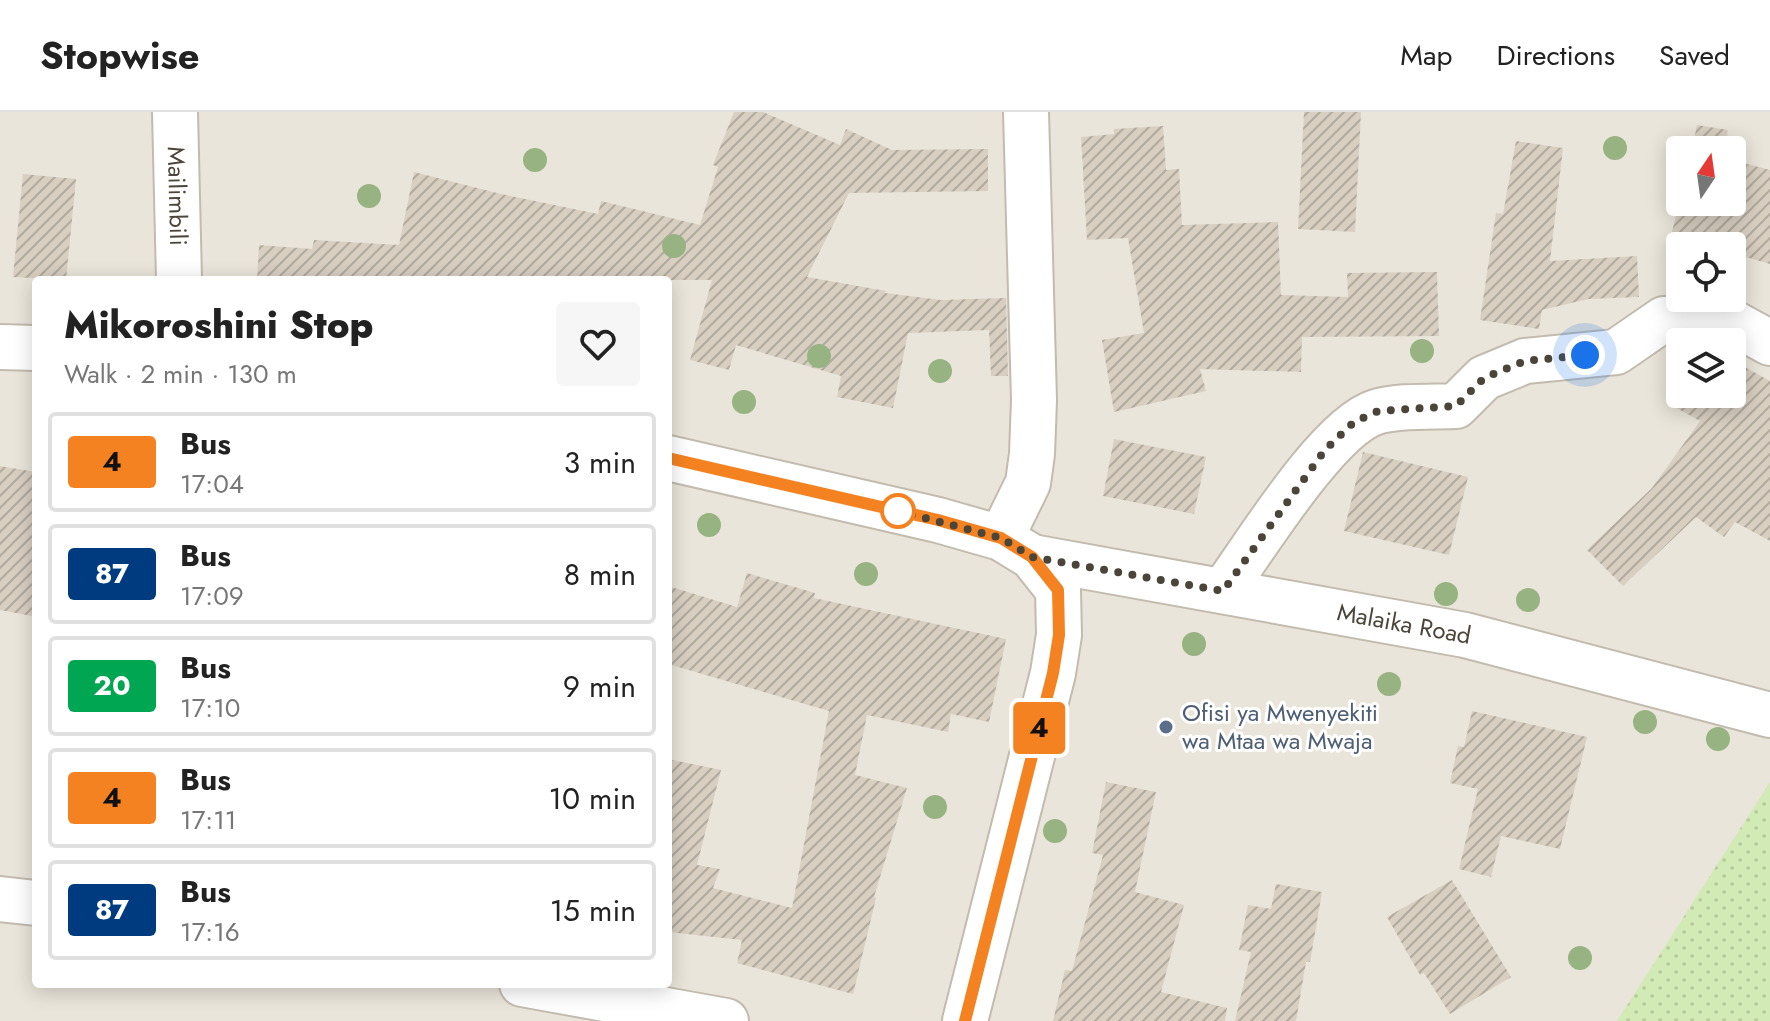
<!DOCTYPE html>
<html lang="en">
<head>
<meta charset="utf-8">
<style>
	body { margin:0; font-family:Jost,sans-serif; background:#f6f6f6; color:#222; height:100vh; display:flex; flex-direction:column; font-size:30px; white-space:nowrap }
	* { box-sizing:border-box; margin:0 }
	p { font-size:26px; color:#767676 }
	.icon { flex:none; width:44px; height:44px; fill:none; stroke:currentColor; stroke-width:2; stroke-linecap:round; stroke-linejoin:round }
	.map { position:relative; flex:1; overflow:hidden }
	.sheet { position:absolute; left:32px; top:164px; width:640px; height:712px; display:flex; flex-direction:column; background:#fff; border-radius:8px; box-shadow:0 4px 20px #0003 }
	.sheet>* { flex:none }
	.badge { padding:0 16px; border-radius:6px; font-size:28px; line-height:52px }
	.needle { width:52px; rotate:13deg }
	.fabs { position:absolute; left:1666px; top:24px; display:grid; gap:16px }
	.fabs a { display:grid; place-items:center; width:80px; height:80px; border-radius:8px; background:#fff; box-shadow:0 4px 20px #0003; font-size:40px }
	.you { position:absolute; width:40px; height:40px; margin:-20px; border:6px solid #fff; border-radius:50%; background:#1a73e8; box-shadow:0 0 0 12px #1a73e833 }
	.map>.badge { position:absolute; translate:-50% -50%; box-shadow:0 0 0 4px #fff }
	.round { display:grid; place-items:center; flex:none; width:84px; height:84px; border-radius:8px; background:#f6f6f6 }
	.summary { display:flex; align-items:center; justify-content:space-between; height:136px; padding:0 32px }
	h1 { font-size:38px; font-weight:800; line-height:60px }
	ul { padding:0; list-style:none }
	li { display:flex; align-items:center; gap:24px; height:100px; margin:0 16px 12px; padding:0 16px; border:4px solid #e0e0e0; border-radius:8px }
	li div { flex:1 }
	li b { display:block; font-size:30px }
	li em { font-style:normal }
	li .badge { min-width:88px; font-weight:700; text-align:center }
	header { display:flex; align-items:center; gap:48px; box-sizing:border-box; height:112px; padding:0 40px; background:#fff; border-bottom:2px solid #e0e0e0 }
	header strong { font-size:38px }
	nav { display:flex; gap:44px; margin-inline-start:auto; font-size:28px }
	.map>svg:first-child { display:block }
	.residential { fill:#eae5da; fill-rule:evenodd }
	.park { fill:url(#park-dots) }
	.building { fill:url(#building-hatch) }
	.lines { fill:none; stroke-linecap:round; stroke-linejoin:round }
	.minor-casing { stroke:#c2bbae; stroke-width:48 }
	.minor { stroke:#fff; stroke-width:44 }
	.tree { fill:#97b381 }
	.line-casing { stroke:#fff; stroke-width:18 }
	.line { stroke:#f58220; stroke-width:12 }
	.walk { stroke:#4b4439; stroke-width:8; stroke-dasharray:0 14.4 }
	.stop-dot { fill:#fff; stroke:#f58220; stroke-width:4 }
	.service-dot { fill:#5c6f8a; stroke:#fff; stroke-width:3 }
	.labels { text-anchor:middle; stroke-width:6; stroke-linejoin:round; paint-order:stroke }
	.street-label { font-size:24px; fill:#4b4439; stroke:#fff }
	.service-label { font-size:24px; fill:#4e5e75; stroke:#fff; text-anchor:start }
</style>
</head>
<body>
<header>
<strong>Stopwise</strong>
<nav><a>Map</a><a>Directions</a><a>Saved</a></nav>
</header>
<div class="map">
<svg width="1770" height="909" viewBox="0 0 1770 909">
	<defs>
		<pattern id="park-dots" width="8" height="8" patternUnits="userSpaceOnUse" patternTransform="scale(2)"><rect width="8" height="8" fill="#d2eab5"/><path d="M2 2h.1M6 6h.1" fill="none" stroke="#b6ca9c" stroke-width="1.8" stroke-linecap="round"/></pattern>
		<pattern id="building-hatch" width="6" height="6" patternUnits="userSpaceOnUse" patternTransform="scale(2)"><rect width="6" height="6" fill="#d8cfc1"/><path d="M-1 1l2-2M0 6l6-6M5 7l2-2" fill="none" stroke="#b1aa9e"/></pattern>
	</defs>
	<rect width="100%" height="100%" fill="#f6f3ec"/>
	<!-- residential -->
	<path class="residential" d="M 0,0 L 1770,0 L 1770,909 L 0,909 ZM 1680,38 L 1732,38 L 1732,90 L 1680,90 ZM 1680,134 L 1732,134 L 1732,186 L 1680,186 ZM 36,168 L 668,168 L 668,872 L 36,872 ZM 1680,230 L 1732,230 L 1732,282 L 1680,282 Z"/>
	<!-- park -->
	<path class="park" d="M 1770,670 L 1770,909 L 1617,909 Z"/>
	<!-- building -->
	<path class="building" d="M 734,0 L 763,0 L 840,33 L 846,17 L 892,38 L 988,37 L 988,79 L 849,81 L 807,165 L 886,179 L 885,181 L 941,188 L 1006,186 L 1008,264 L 991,264 L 989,218 L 908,221 L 893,296 L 837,285 L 841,264 L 736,233 L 729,258 L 690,248 L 712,168 L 410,168 L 388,164 L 388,168 L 257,168 L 259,133 L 312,137 L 314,128 L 399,133 L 414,60 L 501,82 L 598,102 L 601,89 L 700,113 L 718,55 L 713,53 Z
		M 1304,0 L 1361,0 L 1355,120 L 1298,117 Z
		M 1697,13 L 1728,18 L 1724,38 L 1692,38 Z
		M 1163,14 L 1166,58 L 1179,57 L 1182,113 L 1278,110 L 1281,183 L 1348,185 L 1347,161 L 1437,160 L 1439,224 L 1302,225 L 1301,260 L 1200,257 L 1206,279 L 1114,300 L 1102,228 L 1144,221 L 1128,126 L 1087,128 L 1081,25 L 1114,22 L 1114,17 Z
		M 1516,29 L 1563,36 L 1550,149 L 1637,144 L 1639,185 L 1588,187 L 1542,198 L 1539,217 L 1480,208 L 1496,101 L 1503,102 Z
		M 1732,48 L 1770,58 L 1770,152 L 1732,141 L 1732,134 L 1707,134 L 1671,124 L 1680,88 L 1732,90 Z
		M 23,62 L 76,67 L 66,168 L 13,165 Z
		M 1732,248 L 1770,269 L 1770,429 L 1735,410 L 1724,425 L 1696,405 L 1623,474 L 1587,438 L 1652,376 L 1700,309 L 1673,294 L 1680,281 L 1732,282 Z
		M 1114,327 L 1206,345 L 1194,402 L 1103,384 Z
		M 1363,340 L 1468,365 L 1449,443 L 1344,419 Z
		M 0,354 L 36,360 L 36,485 L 32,504 L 0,498 Z
		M 747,461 L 815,481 L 814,486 L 1006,527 L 989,610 L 951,602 L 948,620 L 867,603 L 855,663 L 907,676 L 874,785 L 876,786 L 853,882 L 737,851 L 742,828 L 668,820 L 668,647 L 721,658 L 697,753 L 720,757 L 713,776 L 792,796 L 829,599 L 668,552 L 668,474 L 737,495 Z
		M 1472,599 L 1587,625 L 1560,737 L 1501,724 L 1491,765 L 1459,757 L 1478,677 L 1450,671 L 1458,634 L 1464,635 Z
		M 1106,670 L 1156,680 L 1135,780 L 1184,793 L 1161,880 L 1227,896 L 1225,909 L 1053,909 L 1065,858 L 1072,859 L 1103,743 L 1092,741 Z
		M 1452,768 L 1511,865 L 1450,902 L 1424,861 L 1420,863 L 1387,805 Z
		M 1276,772 L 1322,780 L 1310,850 L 1306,850 L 1296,909 L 1235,909 L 1251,840 L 1239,838 L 1248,793 L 1271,797 Z"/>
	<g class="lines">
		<defs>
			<g id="minor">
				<path id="s1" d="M 175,0 L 179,168"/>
				<path d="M 0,235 L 36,236"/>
				<path d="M 668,346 L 938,408 L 1001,426 L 1032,445 L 1058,478 L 1059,523 L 1053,561 L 965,909"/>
				<path d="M 1001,426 L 1028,371 L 1032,342 L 1034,288 L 1026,0"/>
				<path id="s2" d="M 1032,445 L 1465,523 L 1770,603"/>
				<path d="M 1223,479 C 1255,435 1328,315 1376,300 C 1397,293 1432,295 1456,294 L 1484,266 L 1525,249 L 1616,240 L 1664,207 L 1732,210 L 1770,231"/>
				<path d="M 0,787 L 36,791"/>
				<path d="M 522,872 L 726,909"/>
			</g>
		</defs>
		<!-- minor casing -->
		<use href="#minor" class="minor-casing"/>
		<!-- minor -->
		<use href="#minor" class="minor"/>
	</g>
	<!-- trees -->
	<g class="tree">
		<circle cx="1615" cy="36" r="12"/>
		<circle cx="535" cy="48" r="12"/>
		<circle cx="369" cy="84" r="12"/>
		<circle cx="674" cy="134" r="12"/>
		<circle cx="1422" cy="239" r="12"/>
		<circle cx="819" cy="244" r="12"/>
		<circle cx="940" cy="259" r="12"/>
		<circle cx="744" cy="290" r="12"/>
		<circle cx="709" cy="413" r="12"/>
		<circle cx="866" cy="462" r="12"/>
		<circle cx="1446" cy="482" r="12"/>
		<circle cx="1528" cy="488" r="12"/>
		<circle cx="1194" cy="532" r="12"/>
		<circle cx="1389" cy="572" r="12"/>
		<circle cx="1645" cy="610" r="12"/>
		<circle cx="1718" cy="627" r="12"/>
		<circle cx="935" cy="695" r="12"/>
		<circle cx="1055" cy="719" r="12"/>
		<circle cx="1580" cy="846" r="12"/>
	</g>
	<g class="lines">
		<defs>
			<path id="line" d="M 668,346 L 938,408 L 1001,426 L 1032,445 L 1058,478 L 1059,523 L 1053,561 L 965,909"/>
		</defs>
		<!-- line casing -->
		<use href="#line" class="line-casing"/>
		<!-- line -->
		<use href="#line" class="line"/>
		<!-- walk -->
		<path class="walk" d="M 898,399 L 1001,426 L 1032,445 L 1223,479 L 1325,338 L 1354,310 L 1378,299 L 1456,294 L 1484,266 L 1525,249 L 1585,243"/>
	</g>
	<!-- markers -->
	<circle class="stop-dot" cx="898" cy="399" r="16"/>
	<circle class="service-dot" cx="1166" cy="615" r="8"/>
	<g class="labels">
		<!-- street labels -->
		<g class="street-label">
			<text dy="8" stroke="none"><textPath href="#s1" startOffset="84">Mailimbili</textPath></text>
			<text dy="8" stroke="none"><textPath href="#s2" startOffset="378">Malaika Road</textPath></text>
		</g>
		<!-- service labels -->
		<g class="service-label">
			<text x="1182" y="609">Ofisi ya Mwenyekiti<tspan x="1182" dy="28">wa Mtaa wa Mwaja</tspan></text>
		</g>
	</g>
</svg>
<div class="fabs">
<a><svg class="needle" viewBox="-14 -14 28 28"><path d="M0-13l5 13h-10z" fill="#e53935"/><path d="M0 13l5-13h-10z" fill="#767676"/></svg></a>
<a><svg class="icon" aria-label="locate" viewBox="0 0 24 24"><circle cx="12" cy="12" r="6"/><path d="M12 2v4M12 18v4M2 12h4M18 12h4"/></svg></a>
<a><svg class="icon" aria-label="layers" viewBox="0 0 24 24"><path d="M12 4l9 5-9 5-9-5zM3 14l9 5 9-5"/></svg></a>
</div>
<div class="you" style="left:1585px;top:243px"></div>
<b class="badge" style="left:1039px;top:616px;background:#f58220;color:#111">4</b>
<section class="sheet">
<div class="summary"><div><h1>Mikoroshini Stop</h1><p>Walk · 2 min · 130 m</p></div><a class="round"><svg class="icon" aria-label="heart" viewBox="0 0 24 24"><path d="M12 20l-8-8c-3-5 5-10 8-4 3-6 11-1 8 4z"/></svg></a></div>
<ul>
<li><span class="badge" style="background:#f58220;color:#111">4</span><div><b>Bus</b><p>17:04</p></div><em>3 min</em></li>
<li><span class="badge" style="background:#003b80;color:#fff">87</span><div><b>Bus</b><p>17:09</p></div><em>8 min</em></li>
<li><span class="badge" style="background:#00a651;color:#fff">20</span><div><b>Bus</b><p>17:10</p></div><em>9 min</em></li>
<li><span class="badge" style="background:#f58220;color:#111">4</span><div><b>Bus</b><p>17:11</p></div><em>10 min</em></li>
<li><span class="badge" style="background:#003b80;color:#fff">87</span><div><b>Bus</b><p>17:16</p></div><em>15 min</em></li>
</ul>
</section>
</div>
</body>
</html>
